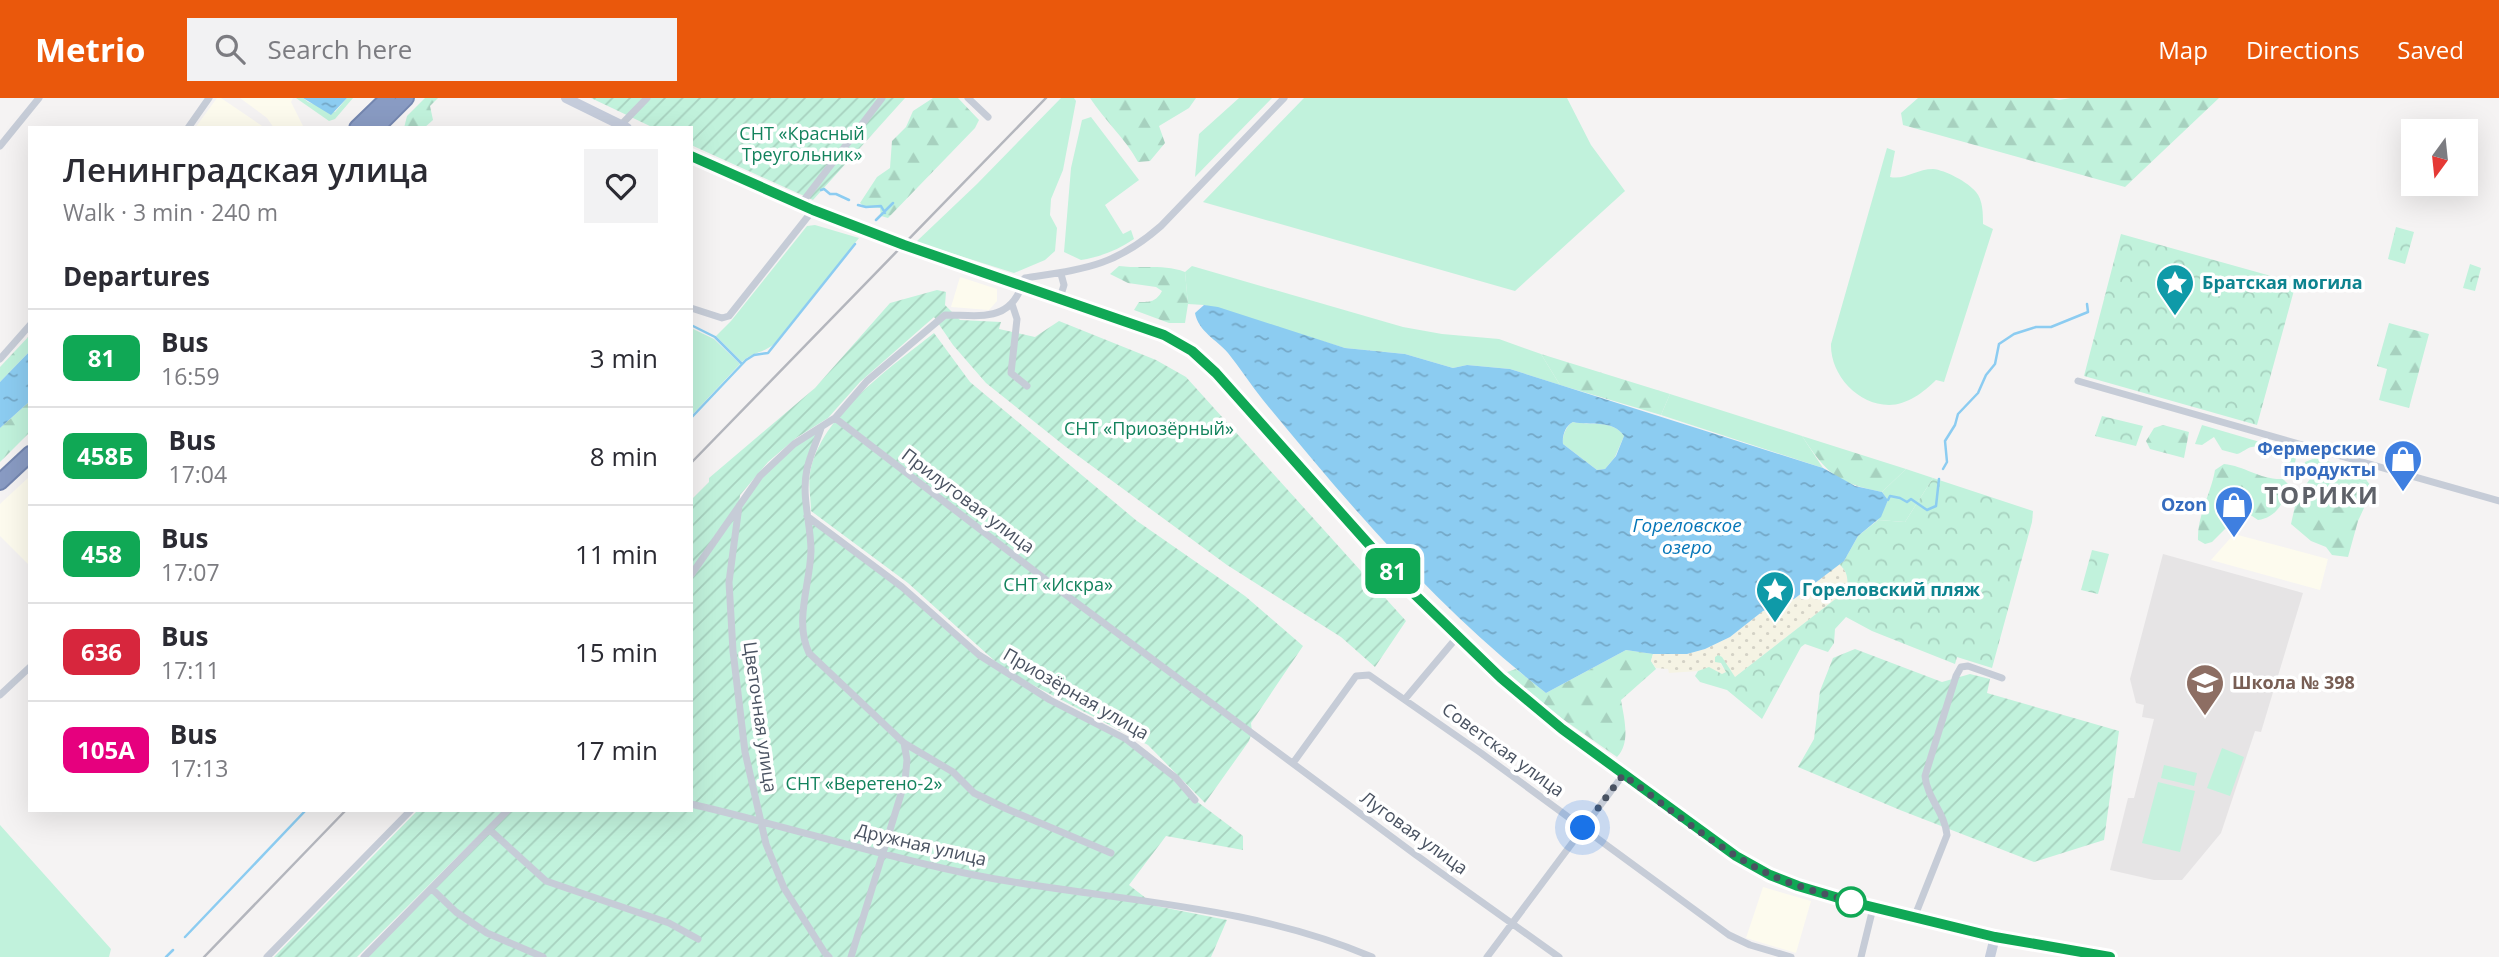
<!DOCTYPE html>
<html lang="en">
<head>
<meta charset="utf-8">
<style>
	body { margin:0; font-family:"Open Sans",sans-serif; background:#f2f2f3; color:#2b2b33; height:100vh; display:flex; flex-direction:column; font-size:26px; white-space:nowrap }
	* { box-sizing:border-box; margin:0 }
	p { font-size:23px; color:#7c7c81 }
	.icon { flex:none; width:38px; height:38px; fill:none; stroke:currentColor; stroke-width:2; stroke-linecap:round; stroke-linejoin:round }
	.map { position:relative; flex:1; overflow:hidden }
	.drawer { position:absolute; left:28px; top:28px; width:665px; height:686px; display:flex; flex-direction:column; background:#fff; border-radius:0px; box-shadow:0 7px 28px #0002 }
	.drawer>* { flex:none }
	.badge { padding:0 14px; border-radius:10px; font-size:24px; line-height:46px }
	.needle { width:46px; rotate:195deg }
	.fabs { position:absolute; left:2401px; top:21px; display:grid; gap:14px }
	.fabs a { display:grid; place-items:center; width:77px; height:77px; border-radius:0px; background:#fff; box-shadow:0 7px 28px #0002; font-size:35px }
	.you { position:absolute; width:35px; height:35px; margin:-18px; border:5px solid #fff; border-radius:50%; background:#1a73e8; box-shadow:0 0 0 10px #1a73e833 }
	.map>.badge { position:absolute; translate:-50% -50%; box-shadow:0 0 0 4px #fff }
	h2 { padding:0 35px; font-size:26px; line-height:63px }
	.round { display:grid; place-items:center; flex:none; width:74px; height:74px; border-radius:0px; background:#f2f2f3 }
	.overview { display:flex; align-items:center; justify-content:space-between; height:119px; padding:0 35px }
	h1 { font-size:33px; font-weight:600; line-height:52px }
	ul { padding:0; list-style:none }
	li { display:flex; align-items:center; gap:21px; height:98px; padding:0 35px; border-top:2px solid #e1e1e2 }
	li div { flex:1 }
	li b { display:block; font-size:26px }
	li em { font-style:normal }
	li .badge { min-width:77px; font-weight:700; text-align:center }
	header { display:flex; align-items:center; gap:42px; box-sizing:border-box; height:98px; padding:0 35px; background:#ea580c; color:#fff }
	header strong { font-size:33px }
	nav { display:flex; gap:38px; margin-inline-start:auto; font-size:24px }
	.search { width:490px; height:63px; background:#f2f2f3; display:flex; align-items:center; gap:18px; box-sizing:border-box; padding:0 24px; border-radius:0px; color:#7c7c81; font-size:26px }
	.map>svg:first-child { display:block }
	.commercial { fill:#fdfbee }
	.education { fill:#e6e4e5 }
	.grass { fill:#c1f2dc }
	.forest { fill:url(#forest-firs) }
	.sand { fill:url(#sand-dots) }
	.park { fill:url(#park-crowns) }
	.garden { fill:url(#garden-furrows) }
	.water { fill:url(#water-ripples); fill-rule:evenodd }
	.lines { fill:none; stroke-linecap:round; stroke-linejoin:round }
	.stream { stroke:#8cccf1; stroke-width:2.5 }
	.highway-casing { stroke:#7486af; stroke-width:18 }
	.street { stroke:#c6ccd7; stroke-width:7 }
	.secondary { stroke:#c5ccdb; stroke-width:10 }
	.highway { stroke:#899bc3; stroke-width:14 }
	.rail { stroke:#b4b6bd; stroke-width:2.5 }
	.line-casing { stroke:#fff; stroke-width:16 }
	.line { stroke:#10a855; stroke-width:10 }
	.walk { stroke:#495261; stroke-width:7; stroke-dasharray:0 12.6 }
	.stop-dot { fill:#fff; stroke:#10a855; stroke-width:3.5 }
	.labels { text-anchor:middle; stroke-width:7; stroke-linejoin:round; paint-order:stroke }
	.park-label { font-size:18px; fill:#13835d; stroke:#fff }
	.culture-label { font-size:18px; font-weight:bold; fill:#0d838f; stroke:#fff; text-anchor:start }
	.shop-label { font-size:18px; font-weight:bold; fill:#366cbe; stroke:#fff; text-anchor:end }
	.street-label { font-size:18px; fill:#495261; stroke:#fff }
	.education-label { font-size:18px; font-weight:bold; fill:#785e54; stroke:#fff; text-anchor:start }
	.water-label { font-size:19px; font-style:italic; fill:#0576b8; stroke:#fff }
	.district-label { font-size:24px; font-weight:bold; letter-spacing:2px; fill:#5e6168; stroke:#fff }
</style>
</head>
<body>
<header>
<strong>Metrio</strong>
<div class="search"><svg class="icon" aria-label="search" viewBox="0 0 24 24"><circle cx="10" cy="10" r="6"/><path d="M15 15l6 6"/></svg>Search here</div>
<nav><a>Map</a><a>Directions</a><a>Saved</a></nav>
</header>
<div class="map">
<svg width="2499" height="859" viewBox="0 0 2499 859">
	<defs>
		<pattern id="forest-firs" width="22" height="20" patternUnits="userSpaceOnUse" patternTransform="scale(1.75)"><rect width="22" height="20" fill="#c1f2dc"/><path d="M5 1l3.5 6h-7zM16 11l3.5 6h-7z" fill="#a7d1bf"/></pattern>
		<pattern id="sand-dots" width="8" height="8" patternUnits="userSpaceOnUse" patternTransform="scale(1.75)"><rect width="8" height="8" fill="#f5f3e4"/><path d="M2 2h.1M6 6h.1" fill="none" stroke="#d4d2c6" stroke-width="1.8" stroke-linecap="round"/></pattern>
		<pattern id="park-crowns" width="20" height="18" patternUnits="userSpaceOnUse" patternTransform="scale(1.75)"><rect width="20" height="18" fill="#c1f2dc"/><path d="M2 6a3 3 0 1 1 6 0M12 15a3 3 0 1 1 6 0" fill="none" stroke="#a7d1bf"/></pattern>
		<pattern id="garden-furrows" width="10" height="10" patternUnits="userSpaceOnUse" patternTransform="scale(1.75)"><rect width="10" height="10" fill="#c1f2dc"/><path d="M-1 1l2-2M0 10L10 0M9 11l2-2" fill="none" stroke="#a7d1bf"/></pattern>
		<pattern id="water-ripples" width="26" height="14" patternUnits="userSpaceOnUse" patternTransform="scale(1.75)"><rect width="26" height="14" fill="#8cccf1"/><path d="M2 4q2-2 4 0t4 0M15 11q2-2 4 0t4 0" fill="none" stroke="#74a8c7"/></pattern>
	</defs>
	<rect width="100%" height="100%" fill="#f5f3f3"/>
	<!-- commercial -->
	<path class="commercial" d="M 217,0 L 221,0 L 265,30 L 195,30 Z
		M 240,0 L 293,0 L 291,4 L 304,30 L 274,30 L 267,20 Z
		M 960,179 L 997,191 L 997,203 L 989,212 L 951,209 Z
		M 30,378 L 30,468 L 0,438 L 0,406 Z
		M 2234,436 L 2328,461 L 2320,492 L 2211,462 Z
		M 1763,789 L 1811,803 L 1796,855 L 1746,840 Z"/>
	<!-- education -->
	<path class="education" d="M 2163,456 L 2303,495 L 2261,634 L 2255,633 L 2221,735 L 2182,782 L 2154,782 L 2110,772 L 2128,700 L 2134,700 L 2154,621 L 2142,619 L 2144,607 L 2136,605 L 2130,581 Z"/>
	<!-- grass -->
	<path class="grass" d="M 296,0 L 303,0 L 308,4 L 335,14 L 347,0 L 353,0 L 335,21 L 329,23 Z
		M 1061,0 L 1074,0 L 1076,3 L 1063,72 L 1051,101 L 1050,117 L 1057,130 L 1055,153 L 1045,162 L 1014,175 L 916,144 L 977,86 Z
		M 1239,0 L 1272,0 L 1195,79 L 1199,36 Z
		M 1304,0 L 1567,0 L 1591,47 L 1625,93 L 1515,193 L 1203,104 Z
		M 1091,19 L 1139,82 L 1105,107 L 1123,136 L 1131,132 L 1134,141 C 1118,152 1100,159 1081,162 L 1064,154 L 1071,70 L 1082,22 Z
		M 1887,50 L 1895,53 L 1890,79 C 1905,82 1917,71 1933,71 C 1945,72 1968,84 1976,94 C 1983,102 1983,116 1983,126 L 1993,131 L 1944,284 L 1936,282 C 1924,294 1907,307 1889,307 C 1857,307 1830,276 1831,246 Z
		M 815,127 L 859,140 L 774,246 C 764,255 751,254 742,264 L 716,238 L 731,223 L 807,128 Z
		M 1192,168 L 1403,229 L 1442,236 L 1499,241 L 1541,256 L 1560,287 L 1510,271 L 1467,267 L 1453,270 L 1405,256 L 1345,250 L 1204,207 L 1188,206 L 1185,174 Z
		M 691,230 L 714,241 L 740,266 L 691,318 Z
		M 1670,296 L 1802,338 L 1823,370 L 1661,317 Z
		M 1573,324 C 1590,328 1613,321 1624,338 L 1615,359 L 1605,371 L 1597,372 L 1563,346 C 1562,338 1566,328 1573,324 Z
		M 2202,327 L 2297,355 L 2293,374 L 2285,372 L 2284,359 C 2270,363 2265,347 2252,349 C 2248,349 2242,355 2237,356 L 2222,352 L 2214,339 L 2202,347 L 2195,346 Z
		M 2315,360 L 2361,372 L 2367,383 C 2350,387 2333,388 2318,379 L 2310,381 L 2303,372 L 2305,364 Z
		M 1906,371 L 1933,380 L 1905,424 L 1878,422 L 1888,402 L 1882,394 Z
		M 2222,650 L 2244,659 L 2230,698 L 2207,690 Z
		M 2164,667 L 2197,675 L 2194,688 L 2161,680 Z
		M 2158,684 L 2195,693 L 2180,754 L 2142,745 Z
		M 0,727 L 111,851 L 109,859 L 0,859 Z"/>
	<!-- forest -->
	<path class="forest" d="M 425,0 L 438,0 L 430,8 L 433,22 L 424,30 L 404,30 L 407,18 Z
		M 933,0 L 958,0 L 979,22 L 975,30 L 888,120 L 881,118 L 880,110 L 865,109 L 860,105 L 877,79 L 890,70 L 892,43 L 906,29 L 913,13 Z
		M 1090,0 L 1196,0 L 1189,10 L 1159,28 L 1165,45 L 1150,63 L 1138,64 C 1125,40 1105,23 1090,0 Z
		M 1918,0 L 2052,0 L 2059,2 L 2071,0 L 2219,0 L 2125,89 L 1903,27 L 1901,15 Z
		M 1119,168 C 1142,171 1163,166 1185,174 L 1188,206 L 1185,225 L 1169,225 L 1134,212 L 1139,204 C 1150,204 1156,204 1162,193 L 1156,189 L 1128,185 L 1110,176 Z
		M 2389,225 L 2429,236 L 2409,310 L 2379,302 L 2387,271 L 2377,268 Z
		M 30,237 L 30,253 L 0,284 L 0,269 Z
		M 1541,256 L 1670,296 L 1661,317 L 1560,287 Z
		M 30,303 L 30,334 L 0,364 L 0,330 Z
		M 2163,327 L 2189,334 L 2184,360 L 2150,351 L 2146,343 L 2154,330 Z
		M 1802,338 L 1906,371 L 1882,394 C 1837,385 1827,376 1802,338 Z
		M 2224,366 C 2245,368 2260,382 2283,381 L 2288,386 C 2286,403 2276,420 2258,422 L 2249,416 L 2240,416 L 2212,444 L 2205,446 L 2198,442 C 2197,417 2211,396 2215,372 Z
		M 2318,379 C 2333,388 2350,387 2367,383 L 2371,388 L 2369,399 L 2358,423 L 2348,459 L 2332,457 L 2326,449 L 2311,443 L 2291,426 L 2297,399 L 2310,381 Z
		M 1626,552 L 1653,556 L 1651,563 L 1656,571 L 1621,602 C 1624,620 1631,645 1617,659 L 1544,608 L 1507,574 L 1516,571 L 1546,595 Z"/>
	<!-- sand -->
	<path class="sand" d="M 1839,466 C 1848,474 1848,481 1847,492 L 1735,579 L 1723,562 L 1720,565 L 1726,574 L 1722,576 L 1709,570 L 1698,573 L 1669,575 L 1668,571 L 1656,570 L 1651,563 L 1653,556 L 1687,556 L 1705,551 L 1730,539 L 1763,513 L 1794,501 Z"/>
	<!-- park -->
	<path class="park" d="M 2396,129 L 2414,134 L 2405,166 L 2388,161 Z
		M 2121,136 L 2296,185 L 2257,327 L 2084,278 Z
		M 2470,166 L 2481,170 L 2475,193 L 2463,190 Z
		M 2102,318 L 2143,328 L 2136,348 L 2095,338 Z
		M 1933,380 L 2033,413 L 2032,424 L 1992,570 L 1957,559 L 1955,566 L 1872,533 L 1846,519 L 1835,531 L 1834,545 L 1828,554 L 1805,546 L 1801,549 L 1762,621 L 1727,592 L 1700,584 L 1695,578 L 1698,573 L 1709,569 L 1722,576 L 1726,574 L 1721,565 L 1715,564 L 1715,559 L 1718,557 L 1722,559 L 1735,579 L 1847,492 C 1848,481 1848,474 1839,466 L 1844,463 L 1858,438 L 1878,422 L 1905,424 Z
		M 2092,452 L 2109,456 L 2098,496 L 2081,492 Z"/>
	<!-- garden -->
	<path class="garden" d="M 591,0 L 905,0 L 813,102 L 691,47 L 691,30 L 654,30 Z
		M 937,192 L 946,194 L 945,207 L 960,222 L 1001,224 L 999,231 L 1035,239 L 1059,223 L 1156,262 L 1186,279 L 1406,523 L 1375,569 L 1341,539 L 1227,467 L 1066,349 L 986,285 L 953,247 L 934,219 L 860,284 L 828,320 L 796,340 L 768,364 L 740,397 L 739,406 C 763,374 787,350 821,330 L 807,372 L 807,417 L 902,489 L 979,557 L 1144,653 L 1195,702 L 1243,738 L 1243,752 L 1166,738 L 1129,787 L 1156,808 L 1227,822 L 1211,859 L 364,859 L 508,712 L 691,712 L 691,402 L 709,384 L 709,380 L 815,290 L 890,205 Z
		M 934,235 L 970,284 L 1137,423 L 1245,498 L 1303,548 L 1251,625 L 1252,634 L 1249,643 L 1205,705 L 1148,647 L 1006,573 L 908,485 L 811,413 C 811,401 808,387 810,375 C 820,318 891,269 934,235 Z
		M 1855,551 L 1942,584 L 1970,576 L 1990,581 L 1987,595 L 2119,633 L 2104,742 L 2034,764 L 1900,712 L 1798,669 L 1814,641 L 1820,593 L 1833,560 Z
		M 418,712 L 504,712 L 357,859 L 274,859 Z"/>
	<!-- water -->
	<path class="water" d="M 303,0 L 347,0 L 331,17 Z
		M 1204,207 L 1218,209 L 1345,250 L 1405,256 L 1453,270 L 1467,267 L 1510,271 L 1823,370 L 1855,388 L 1882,394 L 1888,402 L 1881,419 L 1858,438 L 1844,463 L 1794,501 L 1763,513 L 1730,539 L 1705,551 L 1687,556 L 1653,556 L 1626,552 L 1546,595 C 1438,511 1349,407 1263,302 C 1251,287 1240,270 1228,255 C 1217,242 1198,233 1195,215 ZM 1573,324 C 1590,328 1613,321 1624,338 L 1616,358 L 1605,371 L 1597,372 L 1563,346 C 1562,338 1565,328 1573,324 Z
		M 30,253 L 30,303 L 0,330 L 0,284 Z"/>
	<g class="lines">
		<!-- stream -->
		<path class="stream" d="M 821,92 L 824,91 L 830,96 L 836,96 L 849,102
			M 858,107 L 866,109 L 881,108 L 885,115
			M 876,122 L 893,105
			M 691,227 L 715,239 L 741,265
			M 691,320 L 746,262 L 754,257 L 768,255 L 855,146
			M 1943,371 L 1947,364 L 1945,343 L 1955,327 L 1958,316 L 1978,295 L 1986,277 L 1995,266 L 1999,246 L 2014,236 L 2036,229 L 2051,229 L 2088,214 L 2087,206
			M 1888,402 L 1890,398 L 1900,400 L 1907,404 L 1911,401 L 1927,412 L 1936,408 L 1939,381
			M 185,839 L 306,712
			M 166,859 L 173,852"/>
		<defs>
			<path id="highway" d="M 357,30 L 388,0
				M 376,30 L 406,0
				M 0,384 L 30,356"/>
		</defs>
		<!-- highway casing -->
		<use href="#highway" class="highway-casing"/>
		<!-- street -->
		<path class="street" d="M 968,0 L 988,19
			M 188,30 L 209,0
			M 618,30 L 647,0
			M 0,48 L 39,0
			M 801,106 L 882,0
			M 1019,186 L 1025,180 C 1084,171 1114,169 1161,128 L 1284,0
			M 1060,200 L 1064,187 L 1061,176
			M 1012,206 L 1017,221 L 1011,275 L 1027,288
			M 691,210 L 722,220 L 729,218 L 813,112
			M 0,261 L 30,227
			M 2078,283 L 2499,403
			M 835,320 L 1054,488 L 1416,757 L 1559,859
			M 821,330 C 817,343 810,357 807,371 C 801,399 811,425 811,453 C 810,487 794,523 809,555 L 904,645 L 953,674 L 974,695 L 1007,711 L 1111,755
			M 739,408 L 729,484 L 733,553 L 745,654 L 766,746 L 784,790 L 825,855 L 829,859
			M 807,418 L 902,489 L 979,557 L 1050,602 L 1126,641 L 1176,680 L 1195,702
			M 691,477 L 760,378 L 794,346 L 835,320 L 867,283 L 945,217 C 978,217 1009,225 1022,187
			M 0,597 L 30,569
			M 1405,601 L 1458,538
			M 1293,665 L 1356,578 L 1369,577 L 1481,655 L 1729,837 L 1750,847 L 1791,859
			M 691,706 C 786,728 879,758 974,777 C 1107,803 1246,805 1372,859
			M 490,732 L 546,783 L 669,825 L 698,841
			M 432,791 L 456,814 L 487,835 L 543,859
			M 1914,820 L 1947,737 C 1945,715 1927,700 1925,678 L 1956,578 L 1961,569 L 1968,568 L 2002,580
			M 267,859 L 411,712
			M 364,859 L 508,712
			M 851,859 L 905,683 L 907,662 L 904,645
			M 1487,859 L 1623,677
			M 1861,859 L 1873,810"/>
		<!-- secondary -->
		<path class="secondary" d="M 566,0 L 627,30
			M 691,58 L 813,112 L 898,144 L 1164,237 L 1192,253 L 1216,275 L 1407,489 L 1501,580 L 1562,631 L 1736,758 L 1770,777 L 1798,788 L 1852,804 L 1995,839 L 2110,859
			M 1990,859 L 1995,839"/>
		<!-- highway -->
		<use href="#highway" class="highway"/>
		<!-- rail -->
		<path class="rail" d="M 691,365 L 1046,0
			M 204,859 L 346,712"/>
	</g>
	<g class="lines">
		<defs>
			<path id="line" d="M 691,58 L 813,112 L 904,147 L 1164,237 L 1192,253 L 1216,275 L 1407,489 L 1501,580 L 1562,631 L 1736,758 L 1770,777 L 1798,788 L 1852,804 L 1995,839 L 2110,859"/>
		</defs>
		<!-- line casing -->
		<use href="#line" class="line-casing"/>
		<!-- line -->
		<use href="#line" class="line"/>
		<!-- walk -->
		<path class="walk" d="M 1583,730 L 1623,677 C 1671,711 1718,752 1771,777 C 1796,789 1827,796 1851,804"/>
	</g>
	<!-- icons -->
	<defs>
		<symbol id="sight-pin" viewBox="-11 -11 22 30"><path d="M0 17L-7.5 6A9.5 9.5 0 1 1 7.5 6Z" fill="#0f9aa8" stroke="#fff"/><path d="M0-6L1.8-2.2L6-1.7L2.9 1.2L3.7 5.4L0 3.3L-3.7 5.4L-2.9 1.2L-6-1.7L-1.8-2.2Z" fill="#fff"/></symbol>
		<symbol id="shop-pin" viewBox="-11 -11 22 30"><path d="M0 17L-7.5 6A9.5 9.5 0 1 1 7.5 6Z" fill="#3f7fe0" stroke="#fff"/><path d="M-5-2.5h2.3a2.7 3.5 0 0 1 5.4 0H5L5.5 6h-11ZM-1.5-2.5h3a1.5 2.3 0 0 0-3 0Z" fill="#fff"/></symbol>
		<symbol id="school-pin" viewBox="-11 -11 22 30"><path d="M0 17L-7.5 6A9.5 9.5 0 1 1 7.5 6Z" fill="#8d6e63" stroke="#fff"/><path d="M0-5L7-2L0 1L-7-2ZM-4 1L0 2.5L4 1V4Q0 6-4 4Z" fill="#fff"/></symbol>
	</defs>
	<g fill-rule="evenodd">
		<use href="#sight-pin" x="2153" y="163" width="44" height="60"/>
		<use href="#shop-pin" x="2381" y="339" width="44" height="60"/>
		<use href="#shop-pin" x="2212" y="385" width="44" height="60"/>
		<use href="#sight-pin" x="1753" y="470" width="44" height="60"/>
		<use href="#school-pin" x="2183" y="563" width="44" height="60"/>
	</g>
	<!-- markers -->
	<circle class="stop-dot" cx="1851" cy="804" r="14"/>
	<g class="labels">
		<!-- park labels -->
		<g class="park-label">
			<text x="802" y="42">СНТ «Красный<tspan x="802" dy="21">Треугольник»</tspan></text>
			<text x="1149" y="337">СНТ «Приозёрный»</text>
			<text x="1058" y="493">СНТ «Искра»</text>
			<text x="864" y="692">СНТ «Веретено-2»</text>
		</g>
		<!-- culture labels -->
		<g class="culture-label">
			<text x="2202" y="191">Братская могила</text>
			<text x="1802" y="498">Гореловский пляж</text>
		</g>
		<!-- shop labels -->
		<g class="shop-label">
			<text x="2376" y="357">Фермерские<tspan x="2376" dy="21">продукты</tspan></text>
			<text x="2207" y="413">Ozon</text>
		</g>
		<!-- street labels -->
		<g class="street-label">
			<text transform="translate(968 403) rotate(37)" y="6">Прилуговая улица</text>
			<text transform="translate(1076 596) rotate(30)" y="6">Приозёрная улица</text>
			<text transform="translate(760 619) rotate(82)" y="6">Цветочная улица</text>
			<text transform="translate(1503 652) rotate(36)" y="6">Советская улица</text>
			<text transform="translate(1414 735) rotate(36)" y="6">Луговая улица</text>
			<text transform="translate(921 747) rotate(13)" y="6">Дружная улица</text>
		</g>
		<!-- education labels -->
		<g class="education-label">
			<text x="2232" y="591">Школа № 398</text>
		</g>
		<!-- water labels -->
		<g class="water-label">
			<text x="1687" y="434">Гореловское<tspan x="1687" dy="22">озеро</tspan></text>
		</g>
		<!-- district labels -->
		<g class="district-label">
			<text x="2322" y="406">ТОРИКИ</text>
		</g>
	</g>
</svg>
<div class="fabs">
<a><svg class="needle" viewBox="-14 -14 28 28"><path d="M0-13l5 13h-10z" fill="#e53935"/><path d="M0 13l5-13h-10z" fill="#7c7c81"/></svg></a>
</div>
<div class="you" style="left:1583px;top:730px"></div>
<b class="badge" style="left:1393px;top:473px;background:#10a855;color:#fff">81</b>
<section class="drawer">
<div class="overview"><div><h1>Ленинградская улица</h1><p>Walk · 3 min · 240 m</p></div><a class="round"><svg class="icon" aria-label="heart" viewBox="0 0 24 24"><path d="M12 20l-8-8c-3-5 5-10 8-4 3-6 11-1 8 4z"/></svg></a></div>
<h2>Departures</h2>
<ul>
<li><span class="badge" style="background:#10a855;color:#fff">81</span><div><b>Bus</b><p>16:59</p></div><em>3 min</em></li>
<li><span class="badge" style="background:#10a855;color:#fff">458Б</span><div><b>Bus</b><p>17:04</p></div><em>8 min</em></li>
<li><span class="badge" style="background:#10a855;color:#fff">458</span><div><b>Bus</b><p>17:07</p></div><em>11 min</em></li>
<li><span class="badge" style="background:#d7263d;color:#fff">636</span><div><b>Bus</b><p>17:11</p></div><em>15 min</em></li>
<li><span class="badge" style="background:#e6007e;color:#fff">105А</span><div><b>Bus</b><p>17:13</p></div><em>17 min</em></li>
</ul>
</section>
</div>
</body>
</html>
